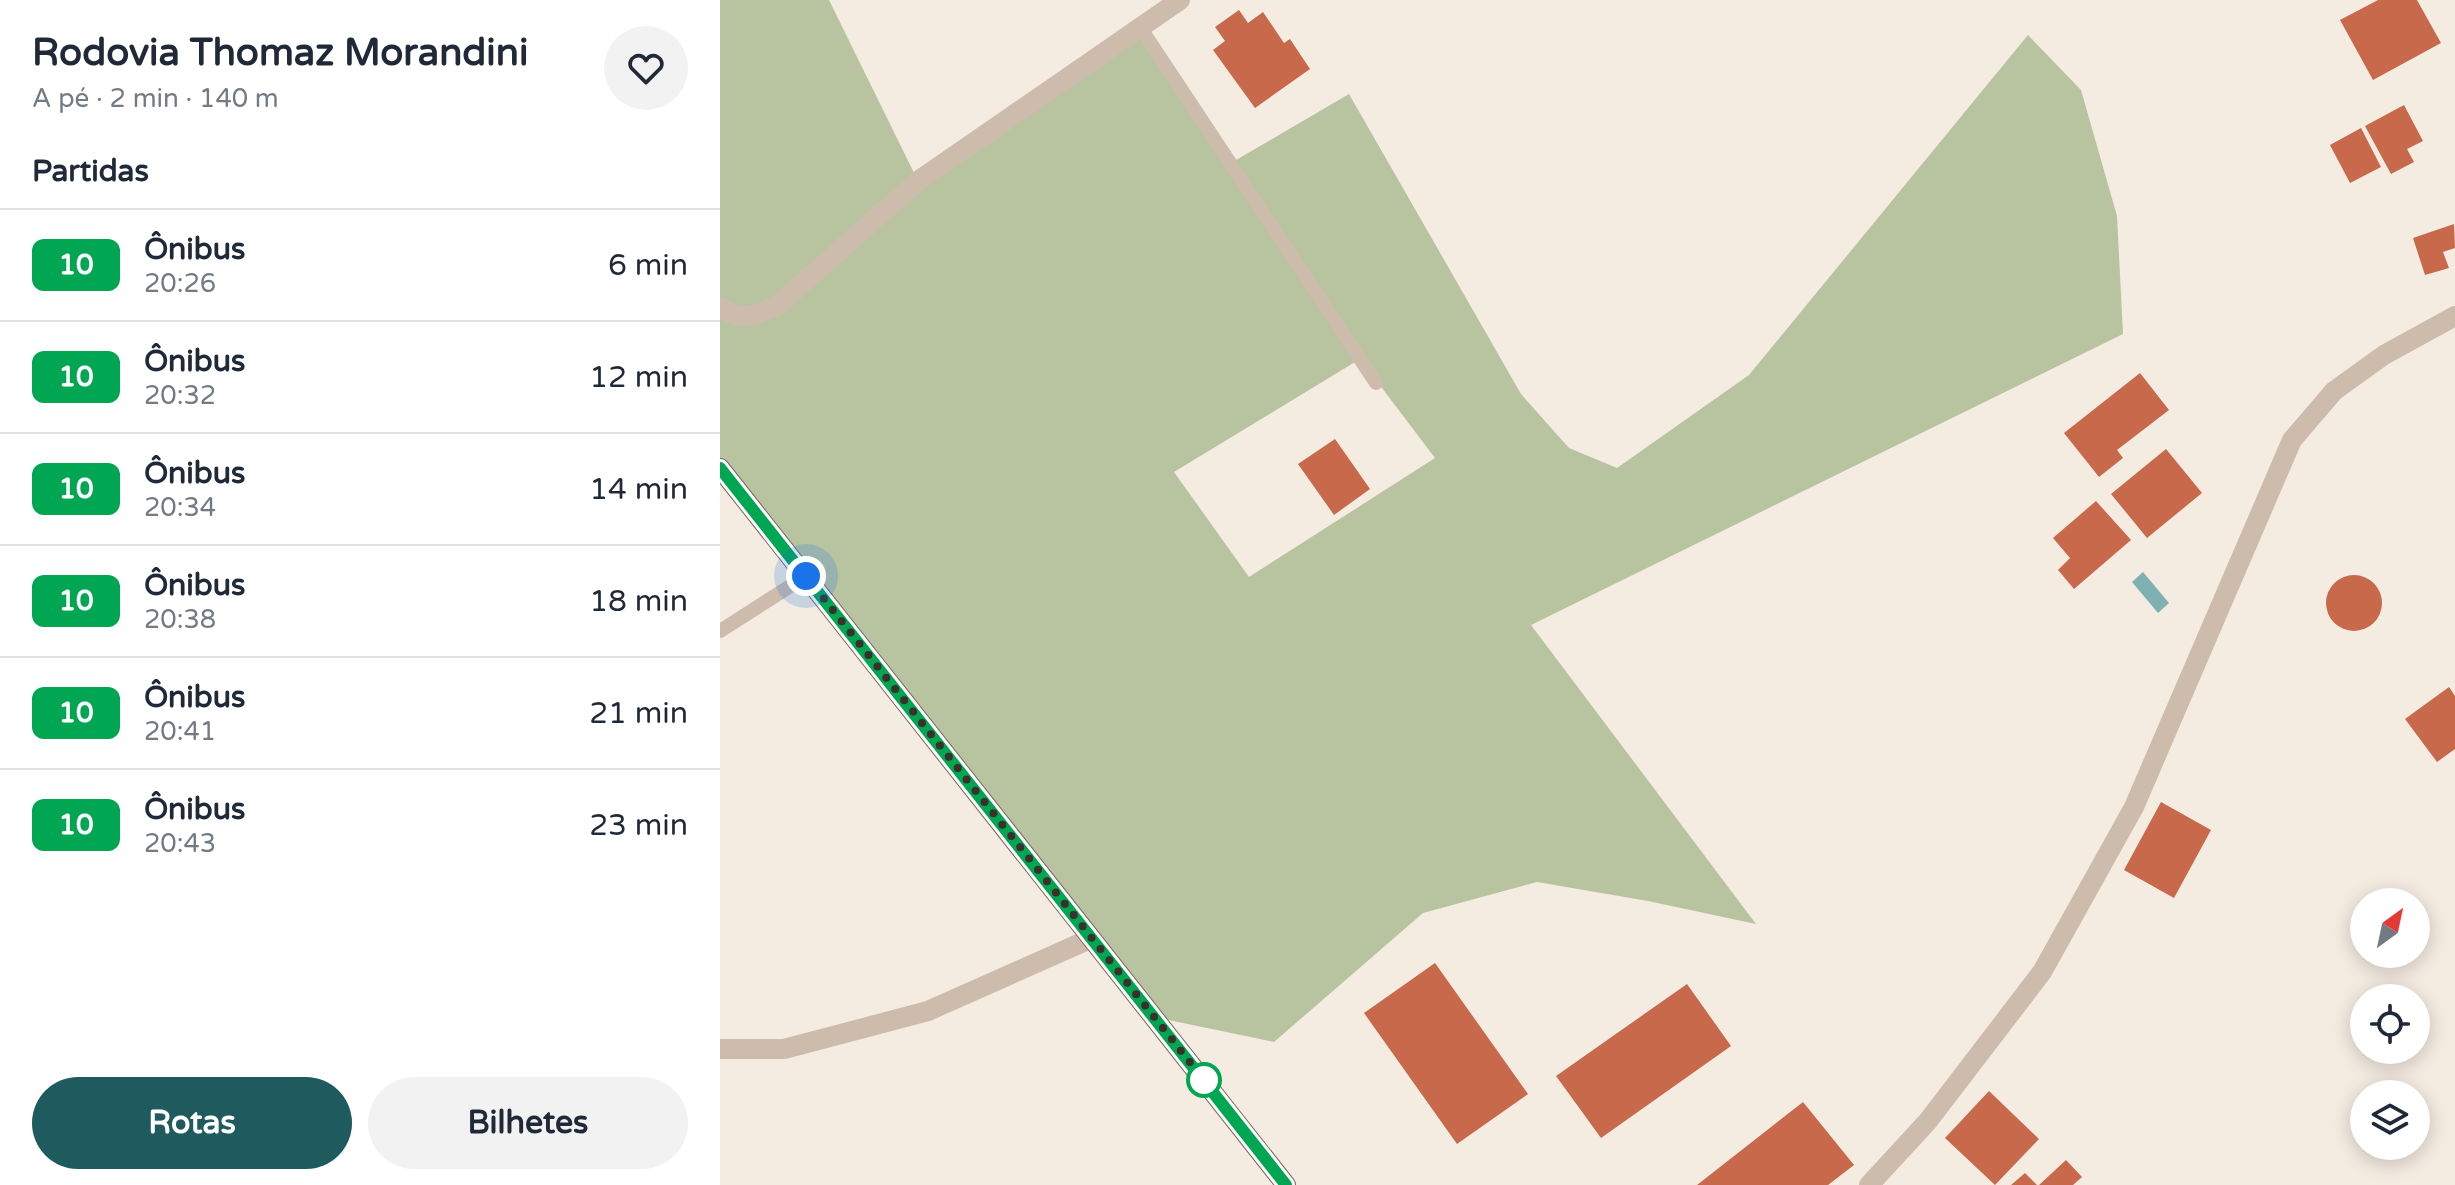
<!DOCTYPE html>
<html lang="pt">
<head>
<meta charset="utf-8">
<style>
	body { margin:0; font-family:"Varela Round",sans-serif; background:#f2f2f3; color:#1f2937; height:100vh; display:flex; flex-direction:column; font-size:30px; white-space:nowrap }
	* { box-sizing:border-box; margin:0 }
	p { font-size:26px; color:#747a83 }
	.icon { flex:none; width:44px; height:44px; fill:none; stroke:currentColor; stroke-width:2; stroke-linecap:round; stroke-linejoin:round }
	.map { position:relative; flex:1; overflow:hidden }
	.panel { display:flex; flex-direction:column; background:#fff; width:720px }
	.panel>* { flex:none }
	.badge { padding:0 16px; border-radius:12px; font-size:28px; line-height:52px }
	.needle { width:52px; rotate:33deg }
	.tools { position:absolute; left:1630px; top:888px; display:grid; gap:16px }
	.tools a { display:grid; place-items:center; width:80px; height:80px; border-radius:50%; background:#fff; box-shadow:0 4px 20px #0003; font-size:40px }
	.you { position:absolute; width:40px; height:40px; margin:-20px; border:6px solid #fff; border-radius:50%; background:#1a73e8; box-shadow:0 0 0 12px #1a73e833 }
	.map>.badge { position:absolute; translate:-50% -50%; box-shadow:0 0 0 4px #fff }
	h2 { padding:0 32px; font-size:30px; line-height:72px }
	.round { display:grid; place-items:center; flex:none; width:84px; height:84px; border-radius:42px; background:#f2f2f3 }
	.summary { display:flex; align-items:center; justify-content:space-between; height:136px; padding:0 32px }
	h1 { font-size:38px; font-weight:800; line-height:60px }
	.primary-button { display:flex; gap:16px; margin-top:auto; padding:16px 32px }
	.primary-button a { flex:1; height:92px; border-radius:48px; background:#1f5a5e; color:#fff; font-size:32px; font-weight:800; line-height:92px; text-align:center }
	.primary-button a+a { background:#f2f2f3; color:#1f2937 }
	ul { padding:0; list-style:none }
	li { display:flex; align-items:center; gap:24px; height:112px; padding:0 32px; border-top:2px solid #e0e1e3 }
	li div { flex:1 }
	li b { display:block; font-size:30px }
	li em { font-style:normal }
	li .badge { min-width:88px; font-weight:700; text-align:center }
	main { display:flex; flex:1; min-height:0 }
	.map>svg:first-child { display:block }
	.green { fill:#b8c4a0; fill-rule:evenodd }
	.water { fill:#7fb0b2 }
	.building { fill:#c8694b }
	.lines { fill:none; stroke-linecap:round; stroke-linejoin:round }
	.lane { stroke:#cdbbac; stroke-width:14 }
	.street { stroke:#cdbbac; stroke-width:20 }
	.primary { stroke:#7d675c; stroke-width:20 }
	.line-casing { stroke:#fff; stroke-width:18 }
	.line { stroke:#00a651; stroke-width:12 }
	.walk { stroke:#3b302b; stroke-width:8; stroke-dasharray:0 14.4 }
	.stop-dot { fill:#fff; stroke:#00a651; stroke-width:4 }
</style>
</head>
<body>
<main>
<section class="panel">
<div class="summary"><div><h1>Rodovia Thomaz Morandini</h1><p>A pé · 2 min · 140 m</p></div><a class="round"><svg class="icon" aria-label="heart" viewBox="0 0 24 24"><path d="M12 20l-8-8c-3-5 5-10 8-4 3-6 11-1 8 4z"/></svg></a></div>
<h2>Partidas</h2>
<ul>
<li><span class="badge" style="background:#00a651;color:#fff">10</span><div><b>Ônibus</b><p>20:26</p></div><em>6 min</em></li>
<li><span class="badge" style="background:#00a651;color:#fff">10</span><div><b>Ônibus</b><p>20:32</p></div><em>12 min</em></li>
<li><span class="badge" style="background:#00a651;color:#fff">10</span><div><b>Ônibus</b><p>20:34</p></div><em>14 min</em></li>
<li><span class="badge" style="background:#00a651;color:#fff">10</span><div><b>Ônibus</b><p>20:38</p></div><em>18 min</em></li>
<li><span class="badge" style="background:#00a651;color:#fff">10</span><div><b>Ônibus</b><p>20:41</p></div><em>21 min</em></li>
<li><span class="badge" style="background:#00a651;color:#fff">10</span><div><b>Ônibus</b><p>20:43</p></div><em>23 min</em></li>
</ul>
<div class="primary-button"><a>Rotas</a><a>Bilhetes</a></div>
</section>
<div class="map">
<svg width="1735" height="1185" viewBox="0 0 1735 1185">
	<rect width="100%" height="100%" fill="#f4ebe1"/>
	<!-- green -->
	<path class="green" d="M 0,0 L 109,0 L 198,181 L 420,27 L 511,163 L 629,94 L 801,394 L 849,448 L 897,468 L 1029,375 L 1308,35 L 1361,90 L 1397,216 L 1403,334 L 811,625 L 1036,924 L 928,901 L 817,882 L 703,913 L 554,1042 L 434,1017 L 0,468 ZM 640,359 L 715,458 L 529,577 L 454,472 Z"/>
	<!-- water -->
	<path class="water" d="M 1423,572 L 1449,603 L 1438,613 L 1412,582 Z"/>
	<!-- building -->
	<path class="building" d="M 1658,0 L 1697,0 L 1721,43 L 1653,80 L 1620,20 Z
		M 519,10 L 528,23 L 543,12 L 564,43 L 570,39 L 590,69 L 535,108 L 493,50 L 505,41 L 495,27 Z
		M 1684,105 L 1703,141 L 1687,149 L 1694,162 L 1671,174 L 1645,126 Z
		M 1641,128 L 1661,167 L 1630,183 L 1610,145 Z
		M 1734,224 L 1735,248 L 1723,252 L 1729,268 L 1705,275 L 1693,238 Z
		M 1420,373 L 1449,410 L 1397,450 L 1403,458 L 1379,477 L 1344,433 Z
		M 615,439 L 650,489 L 614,515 L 578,464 Z
		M 1446,449 L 1482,493 L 1427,538 L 1391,494 Z
		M 1376,501 L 1411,540 L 1354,589 L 1338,570 L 1350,558 L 1333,538 Z
		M1606 603a28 28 0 1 1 56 0a28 28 0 1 1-56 0Z
		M 1729,687 L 1735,696 L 1735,749 L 1717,762 L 1685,719 Z
		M 1441,802 L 1491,830 L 1454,898 L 1404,870 Z
		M 715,963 L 808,1094 L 737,1144 L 644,1013 Z
		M 967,984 L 1011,1046 L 881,1138 L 836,1076 Z
		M 1269,1091 L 1319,1139 L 1275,1185 L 1225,1138 Z
		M 1083,1102 L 1134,1165 L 1108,1185 L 977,1185 Z
		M 1346,1160 L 1362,1177 L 1353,1185 L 1319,1185 Z
		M 1305,1173 L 1317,1185 L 1291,1185 Z"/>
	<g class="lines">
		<!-- lane -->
		<path class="lane" d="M 420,27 L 656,383
			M 0,631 L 86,576"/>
		<!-- street -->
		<path class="street" d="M 0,307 C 23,322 35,316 58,305 L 198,181 L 460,0
			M 0,1049 L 64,1049 L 208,1011 L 372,938
			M 1149,1185 L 1208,1121 L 1322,972 L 1414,807 L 1572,440 L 1614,391 L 1664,355 L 1735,316"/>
		<!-- primary -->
		<path class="primary" d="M 0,468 L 566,1185"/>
	</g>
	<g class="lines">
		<defs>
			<path id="line" d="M 0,468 L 566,1185"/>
		</defs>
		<!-- line casing -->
		<use href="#line" class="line-casing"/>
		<!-- line -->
		<use href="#line" class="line"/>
		<!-- walk -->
		<path class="walk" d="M 86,576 L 484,1080"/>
	</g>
	<!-- markers -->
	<circle class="stop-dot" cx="484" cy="1080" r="16"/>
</svg>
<div class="tools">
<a><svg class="needle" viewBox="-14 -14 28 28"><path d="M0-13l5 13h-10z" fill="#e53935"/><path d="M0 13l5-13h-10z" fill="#747a83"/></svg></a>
<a><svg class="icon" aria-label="locate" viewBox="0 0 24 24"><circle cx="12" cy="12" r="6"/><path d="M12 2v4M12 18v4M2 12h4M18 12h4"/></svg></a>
<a><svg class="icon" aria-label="layers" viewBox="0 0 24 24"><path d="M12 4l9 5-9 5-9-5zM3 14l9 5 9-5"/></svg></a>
</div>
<div class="you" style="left:86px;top:576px"></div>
</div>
</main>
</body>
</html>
